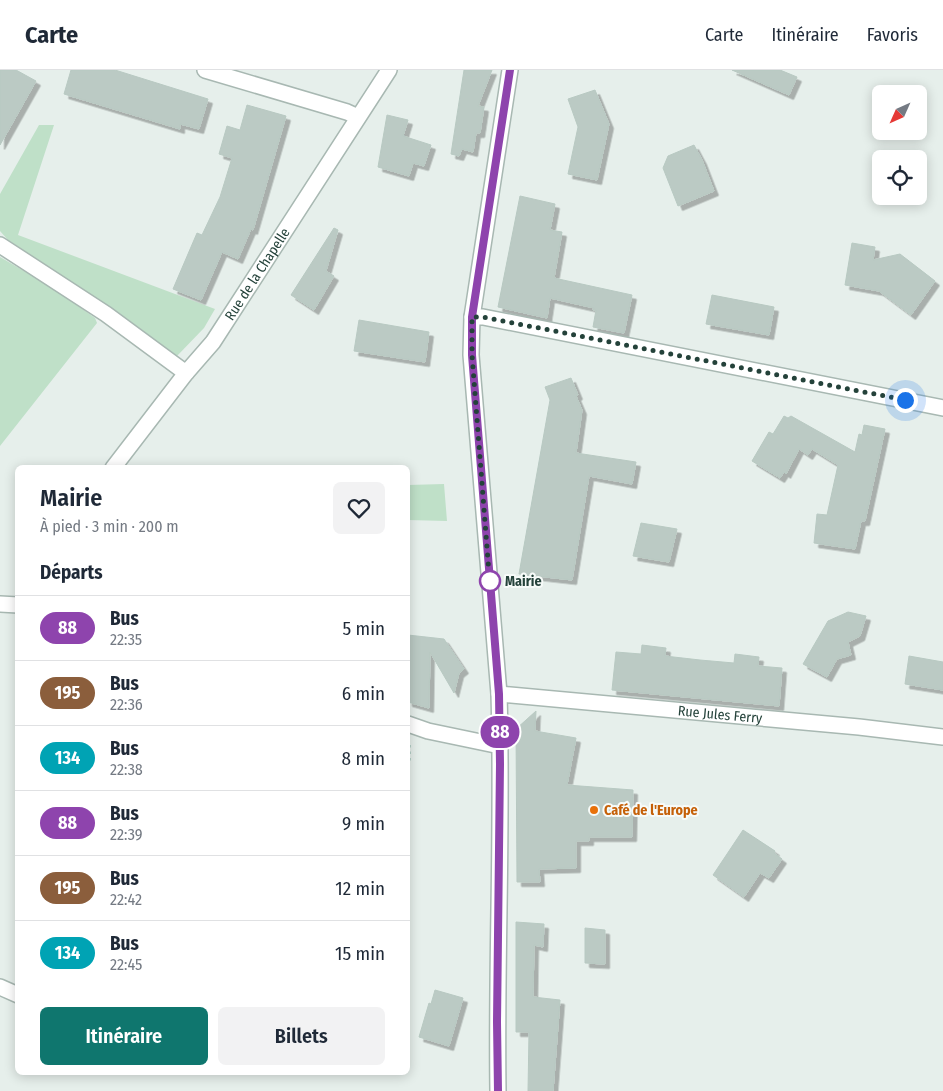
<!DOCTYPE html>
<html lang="fr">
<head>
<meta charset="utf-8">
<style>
	body { margin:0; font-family:"Fira Sans Condensed",sans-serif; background:#f2f2f3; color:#1f2937; height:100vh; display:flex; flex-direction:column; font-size:19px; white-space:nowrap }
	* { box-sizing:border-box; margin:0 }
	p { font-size:16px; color:#747a83 }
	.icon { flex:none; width:28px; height:28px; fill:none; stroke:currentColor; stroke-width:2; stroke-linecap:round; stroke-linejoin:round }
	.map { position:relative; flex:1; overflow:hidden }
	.panel { position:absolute; left:15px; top:395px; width:395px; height:610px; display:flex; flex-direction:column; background:#fff; border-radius:8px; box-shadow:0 2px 12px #0003 }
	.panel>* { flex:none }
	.badge { padding:0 10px; border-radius:16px; font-size:18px; line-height:32px }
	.needle { width:32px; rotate:225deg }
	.tools { position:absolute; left:872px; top:15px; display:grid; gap:10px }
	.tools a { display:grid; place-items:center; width:55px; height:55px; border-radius:8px; background:#fff; box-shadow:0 2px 12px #0003; font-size:25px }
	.you { position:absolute; width:25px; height:25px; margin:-12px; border:4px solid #fff; border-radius:50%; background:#1a73e8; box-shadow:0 0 0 8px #1a73e833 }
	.map>.badge { position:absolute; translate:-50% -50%; box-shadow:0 0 0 2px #fff }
	h2 { padding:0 25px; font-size:19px; line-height:45px }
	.round { display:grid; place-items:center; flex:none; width:52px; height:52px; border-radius:8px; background:#f2f2f3 }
	.headline { display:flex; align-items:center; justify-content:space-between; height:85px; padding:0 25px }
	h1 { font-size:24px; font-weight:600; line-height:38px }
	.action { display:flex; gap:10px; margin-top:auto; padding:10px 25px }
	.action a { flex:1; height:58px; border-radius:8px; background:#0f766e; color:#fff; font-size:20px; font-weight:600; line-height:58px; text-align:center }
	.action a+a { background:#f2f2f3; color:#1f2937 }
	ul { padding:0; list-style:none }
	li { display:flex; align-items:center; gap:15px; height:65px; padding:0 25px; border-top:1px solid #e0e1e3 }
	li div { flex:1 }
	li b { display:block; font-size:19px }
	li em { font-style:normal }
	li .badge { min-width:55px; font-weight:700; text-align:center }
	header { display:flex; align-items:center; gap:30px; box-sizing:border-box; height:70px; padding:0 25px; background:#fff; border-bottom:1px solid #e0e1e3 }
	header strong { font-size:24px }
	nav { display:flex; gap:28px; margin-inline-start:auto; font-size:18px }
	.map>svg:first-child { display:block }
	.green { fill:#bfe0c8 }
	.building { fill:#bbcac4; stroke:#b8c9c2; filter:url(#shadow) }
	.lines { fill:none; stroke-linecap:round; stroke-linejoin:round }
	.minor-casing { stroke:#a8b8b2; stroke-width:18 }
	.path { stroke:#86b3a5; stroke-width:3; stroke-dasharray:2.5 4; stroke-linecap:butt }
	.minor { stroke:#fff; stroke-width:15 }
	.line-casing { stroke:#fff; stroke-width:11 }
	.line { stroke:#8e44ad; stroke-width:8 }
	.walk { stroke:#24423a; stroke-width:5; stroke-dasharray:0 9 }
	.stop-dot { fill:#fff; stroke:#8e44ad; stroke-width:2.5 }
	.food-dot { fill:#e8710a; stroke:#f7fbf9; stroke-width:2 }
	.labels { text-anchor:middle; stroke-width:4; stroke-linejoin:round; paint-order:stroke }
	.street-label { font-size:14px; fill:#24423a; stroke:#f7fbf9 }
	.stop-label { font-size:14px; font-weight:bold; fill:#24423a; stroke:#f7fbf9; text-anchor:start }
	.food-label { font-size:14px; font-weight:bold; fill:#c56008; stroke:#f7fbf9; text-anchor:start }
</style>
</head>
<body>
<header>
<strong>Carte</strong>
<nav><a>Carte</a><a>Itinéraire</a><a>Favoris</a></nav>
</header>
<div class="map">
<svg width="943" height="1021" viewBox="0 0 943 1021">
	<defs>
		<filter id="shadow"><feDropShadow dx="4.5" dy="4.5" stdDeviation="0" flood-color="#0004"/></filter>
	</defs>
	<rect width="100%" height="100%" fill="#e6efeb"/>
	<!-- green -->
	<path class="green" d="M 39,55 L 54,55 L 18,165 L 215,239 L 204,258 L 177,286 L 119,243 L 8,170 L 0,161 L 0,124 Z
		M 0,187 L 53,218 L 95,248 L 97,253 L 0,376 Z
		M 444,414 L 447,451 L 408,450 L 408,415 Z"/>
	<!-- building -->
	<path class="building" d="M 0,0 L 16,0 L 36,11 L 0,75 Z
		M 71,0 L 115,0 L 208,29 L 199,59 L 180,54 L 180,59 L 64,24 Z
		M 464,0 L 492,0 L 478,36 L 484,37 L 480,63 L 476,63 L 473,82 L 462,79 L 459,86 L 451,84 Z
		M 732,0 L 780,0 L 797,7 L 789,25 Z
		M 595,20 L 609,54 L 597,110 L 568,104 L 578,57 L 568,29 Z
		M 247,35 L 286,46 L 253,160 L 251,159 L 238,189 L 222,182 L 201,230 L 173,219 L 197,163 L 202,165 L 220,127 L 232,88 L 219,84 L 227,56 L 240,60 Z
		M 387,45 L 408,50 L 403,66 L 431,75 L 424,96 L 413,93 L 409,106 L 378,97 Z
		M 694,75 L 702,90 L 714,121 L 678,136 L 663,98 L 668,86 Z
		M 520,126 L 555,134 L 550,160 L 562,162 L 554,208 L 632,225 L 624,263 L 593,257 L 596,240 L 593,240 L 594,238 L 550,228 L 547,248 L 498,237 Z
		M 334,158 L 338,160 L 326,201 L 334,206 L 314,240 L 291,225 Z
		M 852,173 L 875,177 L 873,190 L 900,184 L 935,211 L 911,245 L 879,221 L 845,215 Z
		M 712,225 L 774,237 L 769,265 L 706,254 Z
		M 359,250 L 429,262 L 425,292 L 354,281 Z
		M 571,308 L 578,325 L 576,326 L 582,340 L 576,383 L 636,392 L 632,414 L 589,406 L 572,510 L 519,504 L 550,330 L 545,317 Z
		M 784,346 L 788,348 L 791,346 L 855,382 L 859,364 L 862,365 L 864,355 L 885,359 L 865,451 L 861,451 L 855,479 L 814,473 L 817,444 L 827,445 L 838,395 L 812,379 L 808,385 L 799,379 L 786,404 L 784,402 L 780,408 L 752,391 L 769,362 L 773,364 Z
		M 641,453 L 677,459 L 669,492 L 633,486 Z
		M 848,542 L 866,546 L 860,566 L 848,572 L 851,585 L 837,589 L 827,607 L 803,594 L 828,551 Z
		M 408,565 L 444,569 L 464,599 L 459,603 L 454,623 L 430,582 L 429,638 L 408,632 Z
		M 642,575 L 666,578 L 665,586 L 700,590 L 734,593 L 735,584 L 759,587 L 758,596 L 782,598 L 779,636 L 612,620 L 616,582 L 641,584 Z
		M 909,586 L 943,592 L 943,620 L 905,614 Z
		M 536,641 L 535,661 L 576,668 L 567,715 L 633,720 L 632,767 L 589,767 L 589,771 L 576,771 L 576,798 L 539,799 L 540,812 L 517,812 L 516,659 Z
		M 743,760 L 775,781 L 774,783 L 782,789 L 769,808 L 760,803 L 744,827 L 713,805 Z
		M 516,852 L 544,854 L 543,877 L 534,875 L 533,927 L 560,930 L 553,1021 L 528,1021 L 529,962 L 516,962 Z
		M 585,858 L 605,860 L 605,894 L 585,893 Z
		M 435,920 L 463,928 L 449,976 L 419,967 L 429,933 L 431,934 Z"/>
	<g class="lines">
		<defs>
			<g id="minor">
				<path d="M 205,0 L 347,42 L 358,47"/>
				<path d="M 0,175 L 106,244 L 186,303"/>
				<path d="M 472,247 L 483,247 L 943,338"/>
				<path id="s1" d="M 113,398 L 186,303 L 213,272 L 389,0"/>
				<path d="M 0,534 L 18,535"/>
				<path id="s2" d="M 499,624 L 859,657 L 943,667"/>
				<path d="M 408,654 L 428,661 L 500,676"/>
				<path d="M 0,917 L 18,925"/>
				<path d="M 498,1021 C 496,889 503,756 499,624 L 471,285 L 472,247 L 510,0"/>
			</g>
		</defs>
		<!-- minor casing -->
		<use href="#minor" class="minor-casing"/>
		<!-- path -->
		<path class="path" d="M 409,675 L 409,691"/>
		<!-- minor -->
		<use href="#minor" class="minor"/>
	</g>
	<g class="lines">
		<defs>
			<path id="line" d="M 498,1021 L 497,952 L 500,694 L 499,624 L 472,285 L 472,247 L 510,0"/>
		</defs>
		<!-- line casing -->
		<use href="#line" class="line-casing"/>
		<!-- line -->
		<use href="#line" class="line"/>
		<!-- walk -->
		<path class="walk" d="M 490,511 L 490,516 L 472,285 L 472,247 L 483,247 L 905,330"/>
	</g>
	<!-- markers -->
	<circle class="stop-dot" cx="490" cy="511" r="10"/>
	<circle class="food-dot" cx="594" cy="740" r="5"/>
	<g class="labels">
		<!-- street labels -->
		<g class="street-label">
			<text dy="5" stroke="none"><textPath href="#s1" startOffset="242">Rue de la Chapelle</textPath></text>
			<text dy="5" stroke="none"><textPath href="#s2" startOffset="222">Rue Jules Ferry</textPath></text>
		</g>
		<!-- stop labels -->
		<g class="stop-label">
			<text x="505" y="516">Mairie</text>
		</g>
		<!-- food labels -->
		<g class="food-label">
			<text x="604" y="745">Café de l'Europe</text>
		</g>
	</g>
</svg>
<div class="tools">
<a><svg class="needle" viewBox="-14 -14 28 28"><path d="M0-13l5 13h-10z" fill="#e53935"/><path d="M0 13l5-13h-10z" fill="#747a83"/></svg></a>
<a><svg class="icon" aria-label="locate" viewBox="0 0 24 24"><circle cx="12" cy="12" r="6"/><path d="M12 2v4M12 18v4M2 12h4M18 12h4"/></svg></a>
</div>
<div class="you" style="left:905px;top:330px"></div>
<b class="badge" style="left:500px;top:662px;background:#8e44ad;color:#fff">88</b>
<section class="panel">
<div class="headline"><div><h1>Mairie</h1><p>À pied · 3 min · 200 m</p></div><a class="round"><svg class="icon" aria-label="heart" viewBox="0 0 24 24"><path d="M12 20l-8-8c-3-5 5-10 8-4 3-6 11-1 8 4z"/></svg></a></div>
<h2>Départs</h2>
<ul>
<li><span class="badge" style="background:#8e44ad;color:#fff">88</span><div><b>Bus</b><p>22:35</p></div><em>5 min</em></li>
<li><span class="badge" style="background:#8b5e3c;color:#fff">195</span><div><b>Bus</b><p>22:36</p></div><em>6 min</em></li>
<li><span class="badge" style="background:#00a3b4;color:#fff">134</span><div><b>Bus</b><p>22:38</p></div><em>8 min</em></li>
<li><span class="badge" style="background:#8e44ad;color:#fff">88</span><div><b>Bus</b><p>22:39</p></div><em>9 min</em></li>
<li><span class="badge" style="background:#8b5e3c;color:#fff">195</span><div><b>Bus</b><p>22:42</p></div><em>12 min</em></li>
<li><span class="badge" style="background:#00a3b4;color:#fff">134</span><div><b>Bus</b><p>22:45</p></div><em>15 min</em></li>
</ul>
<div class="action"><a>Itinéraire</a><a>Billets</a></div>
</section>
</div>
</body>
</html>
